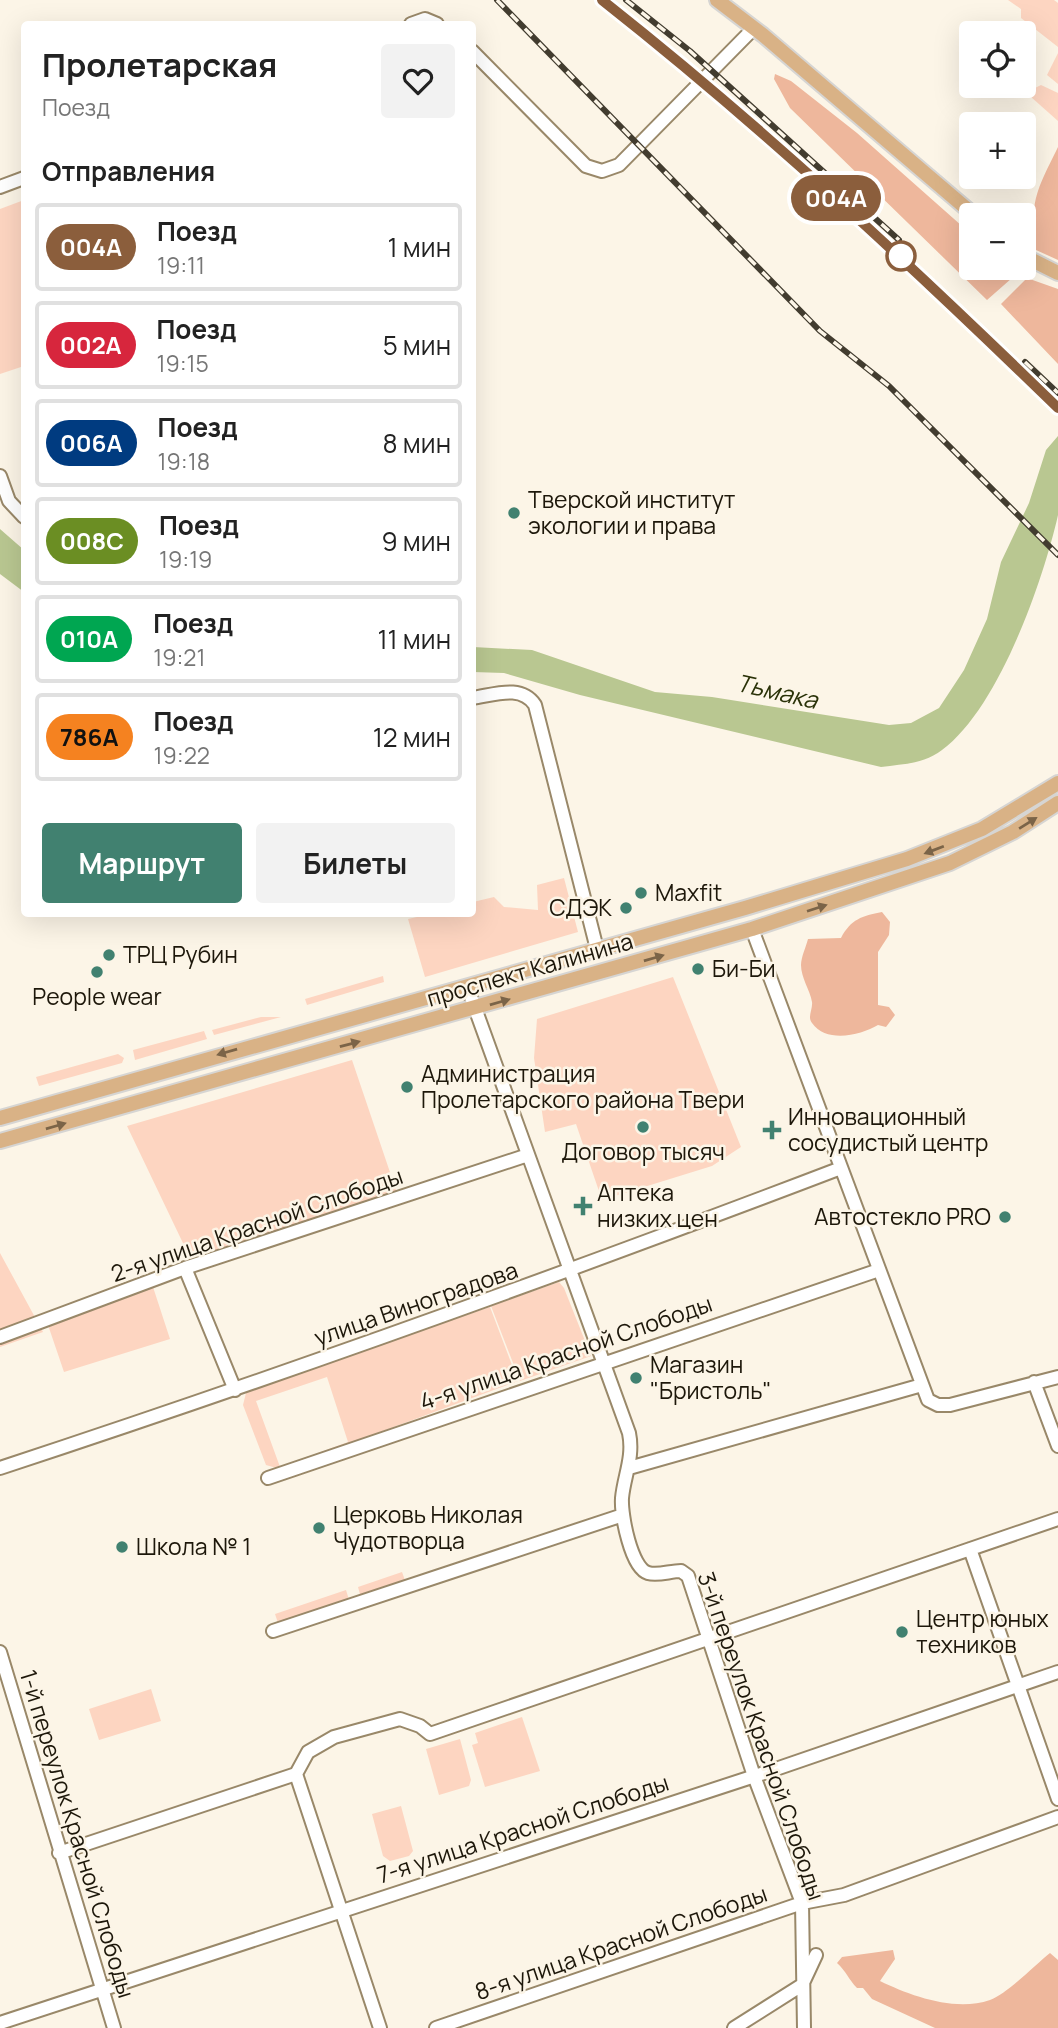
<!DOCTYPE html>
<html lang="ru">
<head>
<meta charset="utf-8">
<style>
	body { margin:0; font-family:Manrope,sans-serif; background:#f2f2f2; color:#222; height:100vh; display:flex; flex-direction:column; font-size:26px; white-space:nowrap }
	* { box-sizing:border-box; margin:0 }
	p { font-size:23px; color:#767676 }
	.icon { flex:none; width:38px; height:38px; fill:none; stroke:currentColor; stroke-width:2; stroke-linecap:round; stroke-linejoin:round }
	.map { position:relative; flex:1; overflow:hidden }
	.side { position:absolute; left:21px; top:21px; width:455px; height:896px; display:flex; flex-direction:column; background:#fff; border-radius:7px; box-shadow:0 7px 28px #0002 }
	.side>* { flex:none }
	.badge { padding:0 14px; border-radius:23px; font-size:24px; line-height:46px }
	.fabs { position:absolute; left:959px; top:21px; display:grid; gap:14px }
	.fabs a { display:grid; place-items:center; width:77px; height:77px; border-radius:7px; background:#fff; box-shadow:0 7px 28px #0002; font-size:35px }
	.map>.badge { position:absolute; translate:-50% -50%; box-shadow:0 0 0 4px #fff }
	h2 { padding:0 21px; font-size:26px; line-height:63px }
	.round { display:grid; place-items:center; flex:none; width:74px; height:74px; border-radius:7px; background:#f2f2f2 }
	.head { display:flex; align-items:center; justify-content:space-between; height:119px; padding:0 21px }
	h1 { font-size:33px; font-weight:700; line-height:52px }
	.primary-button { display:flex; gap:14px; margin-top:auto; padding:14px 21px }
	.primary-button a { flex:1; height:80px; border-radius:7px; background:#418170; color:#fff; font-size:28px; font-weight:700; line-height:80px; text-align:center }
	.primary-button a+a { background:#f2f2f2; color:#222 }
	ul { padding:0; list-style:none }
	li { display:flex; align-items:center; gap:21px; height:88px; margin:0 14px 10px; padding:0 7px; border:4px solid #e0e0e0; border-radius:7px }
	li div { flex:1 }
	li b { display:block; font-size:26px }
	li em { font-style:normal }
	li .badge { min-width:77px; font-weight:700; text-align:center }
	.map>svg:first-child { display:block }
	.green { fill:#fdd5c1; fill-rule:evenodd }
	.forest { fill:#eeb79c }
	.water { fill:#b9c791 }
	.lines { fill:none; stroke-linecap:round; stroke-linejoin:round }
	.minor-casing { stroke:#998869; stroke-width:16 }
	.major-casing { stroke:#d6d5d3; stroke-width:18 }
	.minor { stroke:#fff; stroke-width:12 }
	.major { stroke:#d9b286; stroke-width:14 }
	.rail-casing { stroke:#423c2f; stroke-width:6 }
	.rail { stroke:#fcf5e7; stroke-width:3.5; stroke-dasharray:10; stroke-linecap:butt }
	.oneway { fill:#7b6448 }
	.line-casing { stroke:#fff; stroke-width:16 }
	.line { stroke:#8b5e3c; stroke-width:10 }
	.stop-dot { fill:#fff; stroke:#8b5e3c; stroke-width:3.5 }
	.poi-dot { fill:#418170; stroke:#fcf5e7; stroke-width:2.5 }
	.labels { text-anchor:middle; stroke-width:5; stroke-linejoin:round; paint-order:stroke }
	.poi-label { font-size:23px; fill:#1d170a; stroke:#fcf5e7; text-anchor:start }
	.street-label { font-size:23px; fill:#1d170a; stroke:#fcf5e7 }
	.water-label { font-size:24px; font-style:italic; fill:#2a3208; stroke:#fcf5e7 }
</style>
</head>
<body>
<div class="map">
<svg width="1058" height="2028" viewBox="0 0 1058 2028">
	<rect width="100%" height="100%" fill="#fcf5e7"/>
	<!-- green -->
	<path class="green" d="M 1008,0 L 1054,0 L 1058,3 L 1058,47 L 1021,18 L 1021,9 Z
		M 1058,53 L 1058,84 L 1047,75 Z
		M 1041,85 L 1058,93 L 1058,121 L 1031,97 L 1033,89 Z
		M 24,200 L 24,366 L 0,374 L 0,209 Z
		M 564,878 L 578,932 L 425,977 L 408,919 L 430,914 L 472,914 L 473,902 L 494,897 L 504,907 L 538,910 L 537,885 Z
		M 383,976 L 384,982 L 307,1005 L 305,999 Z
		M 673,977 L 741,1147 L 712,1166 L 602,1200 L 576,1124 L 545,1132 L 534,1058 L 537,1019 Z
		M 261,1017 L 281,1017 L 214,1035 L 212,1030 Z
		M 204,1031 L 207,1039 L 135,1060 L 133,1050 Z
		M 118,1054 L 124,1058 L 122,1063 L 39,1086 L 36,1077 Z
		M 352,1060 L 397,1193 L 192,1262 L 127,1126 Z
		M 0,1253 L 43,1332 L 0,1347 Z
		M 559,1282 L 564,1288 L 591,1356 L 520,1381 L 491,1306 Z
		M 153,1287 L 170,1339 L 64,1372 L 48,1325 Z
		M 490,1307 L 518,1381 L 280,1469 L 266,1465 L 243,1405 L 247,1389 ZM 327,1377 L 348,1442 L 280,1467 L 256,1401 Z
		M 402,1572 L 406,1583 L 361,1598 L 358,1587 Z
		M 346,1590 L 350,1603 L 279,1626 L 275,1614 Z
		M 151,1689 L 161,1721 L 99,1740 L 89,1709 Z
		M 522,1717 L 540,1771 L 485,1787 L 472,1745 L 478,1743 L 475,1733 Z
		M 460,1739 L 471,1780 L 469,1786 L 439,1795 L 426,1749 Z
		M 401,1806 L 413,1851 L 409,1856 L 390,1861 L 383,1856 L 372,1814 Z"/>
	<!-- forest -->
	<path class="forest" d="M 775,74 L 791,81 L 857,133 L 971,234 L 971,268 L 1021,270 L 987,300 L 790,108 L 774,79 Z
		M 1058,147 L 1058,260 L 1036,250 C 1029,201 1037,190 1058,147 Z
		M 1027,278 L 1058,289 L 1058,364 L 1001,304 Z
		M 882,912 L 890,922 L 889,935 L 878,952 L 878,1005 L 889,1007 L 895,1015 L 886,1027 L 878,1025 C 861,1035 827,1044 812,1023 C 807,1017 813,1009 812,1002 C 810,990 801,978 801,965 C 801,957 806,947 808,939 L 841,938 C 851,919 862,916 882,912 Z
		M 893,1950 L 895,1959 L 880,1981 C 911,1996 955,2012 990,2000 C 1007,1994 1035,1965 1050,1953 L 1058,1960 L 1058,2028 L 935,2028 L 872,1999 L 863,1988 L 857,1988 C 849,1980 846,1971 837,1963 L 842,1957 Z"/>
	<!-- water -->
	<path class="water" d="M 1058,436 C 1058,460 1058,491 1058,515 C 1043,582 998,709 942,750 C 924,764 903,764 881,767 L 580,695 L 504,673 L 473,672 L 473,647 L 532,650 L 655,692 L 712,697 L 889,725 L 911,723 L 939,708 L 964,670 L 987,619 L 1001,562 L 1029,503 L 1046,450 Z
		M 0,529 L 24,550 L 24,592 L 0,574 Z"/>
	<g class="lines">
		<defs>
			<path id="minor" d="M 411,24 L 425,19 L 437,24
				M 472,51 L 586,166 L 602,171 L 619,165 L 754,28
				M 0,187 L 24,178
				M 0,476 L 9,501 L 24,517
				M 472,698 C 494,695 521,684 535,705 L 597,949
				M 752,929 L 928,1400 L 938,1405 L 950,1405 L 1058,1377
				M 467,986 L 629,1433 C 634,1457 624,1476 622,1498 C 621,1515 631,1568 648,1573 C 658,1576 670,1571 681,1571 L 688,1576 L 754,1776 L 802,1903 L 804,2028
				M 185,1268 L 235,1390
				M 0,1337 L 185,1268 L 528,1155
				M 1034,1382 L 1058,1446
				M 0,1468 C 283,1375 563,1274 841,1168
				M 629,1468 L 922,1385
				M 268,1478 L 879,1270
				M 970,1549 L 1058,1799
				M 273,1631 L 623,1515
				M 0,1652 L 114,2028
				M 296,1774 L 380,2028
				M 59,1853 L 296,1774 L 308,1752 L 334,1737 L 400,1719 L 420,1726 L 430,1734 L 1058,1519
				M 0,2023 L 770,1771 L 1058,1672
				M 436,2028 L 802,1903 L 844,1895 L 1058,1817
				M 734,2028 L 802,1985 L 816,1955"/>
			<path id="major" d="M 717,0 L 763,35 L 974,215
				M 1024,256 L 1058,273
				M 0,1118 L 745,908 L 907,859 L 982,829 L 1058,783
				M 0,1141 L 752,929 L 950,863 L 1013,832 L 1058,803"/>
		</defs>
		<!-- minor casing -->
		<use href="#minor" class="minor-casing"/>
		<!-- major casing -->
		<use href="#major" class="major-casing"/>
		<!-- minor -->
		<use href="#minor" class="minor"/>
		<!-- major -->
		<use href="#major" class="major"/>
		<defs>
			<path id="rail" d="M 497,0 L 820,331 L 889,386 L 1058,555
				M 602,0 C 762,127 912,266 1058,409
				M 626,0 L 690,51 L 899,240
				M 1025,362 L 1058,393"/>
		</defs>
		<!-- rail casing -->
		<use href="#rail" class="rail-casing"/>
		<!-- rail -->
		<use href="#rail" class="rail"/>
	</g>
	<!-- one-way arrows -->
	<defs><path id="oneway-solid" d="M-6-.8H1V-3.2L6.5 0L1 3.2V.8H-6Z" transform="scale(1.75)"/></defs>
	<g class="oneway">
		<use href="#oneway-solid" transform="translate(1028 823) rotate(-32)"/>
		<use href="#oneway-solid" transform="translate(934 850) rotate(159)"/>
		<use href="#oneway-solid" transform="translate(817 908) rotate(-18)"/>
		<use href="#oneway-solid" transform="translate(654 958) rotate(-16)"/>
		<use href="#oneway-solid" transform="translate(500 1002) rotate(-16)"/>
		<use href="#oneway-solid" transform="translate(350 1044) rotate(-15)"/>
		<use href="#oneway-solid" transform="translate(227 1052) rotate(164)"/>
		<use href="#oneway-solid" transform="translate(56 1126) rotate(-16)"/>
	</g>
	<g class="lines">
		<defs>
			<path id="line" d="M 602,0 C 763,127 912,266 1058,408"/>
		</defs>
		<!-- line casing -->
		<use href="#line" class="line-casing"/>
		<!-- line -->
		<use href="#line" class="line"/>
	</g>
	<!-- markers -->
	<circle class="stop-dot" cx="901" cy="256" r="14"/>
	<g class="poi-dot">
		<circle cx="514" cy="513" r="7"/>
		<circle cx="641" cy="893" r="7"/>
		<circle cx="626" cy="908" r="7"/>
		<circle cx="109" cy="955" r="7"/>
		<circle cx="698" cy="969" r="7"/>
		<circle cx="97" cy="972" r="7"/>
		<circle cx="407" cy="1087" r="7"/>
		<circle cx="643" cy="1127" r="7"/>
		<path d="M768.5 1119.5h7v7h7v7h-7v7h-7v-7h-7v-7h7z"/>
		<path d="M579.5 1195.5h7v7h7v7h-7v7h-7v-7h-7v-7h7z"/>
		<circle cx="1005" cy="1217" r="7"/>
		<circle cx="636" cy="1378" r="7"/>
		<circle cx="319" cy="1528" r="7"/>
		<circle cx="122" cy="1547" r="7"/>
		<circle cx="902" cy="1632" r="7"/>
	</g>
	<g class="labels">
		<!-- poi labels -->
		<g class="poi-label">
			<text x="528" y="508">Тверской институт<tspan x="528" dy="26">экологии и права</tspan></text>
			<text x="655" y="901">Maxfit</text>
			<text x="612" y="916" text-anchor="end">СДЭК</text>
			<text x="123" y="963">ТРЦ Рубин</text>
			<text x="712" y="977">Би-Би</text>
			<text x="97" y="1005" text-anchor="middle">People wear</text>
			<text x="421" y="1082">Администрация<tspan x="421" dy="26">Пролетарского района Твери</tspan></text>
			<text x="788" y="1125">Инновационный<tspan x="788" dy="26">сосудистый центр</tspan></text>
			<text x="643" y="1160" text-anchor="middle">Договор тысяч</text>
			<text x="597" y="1201">Аптека<tspan x="597" dy="26">низких цен</tspan></text>
			<text x="991" y="1225" text-anchor="end">Автостекло PRO</text>
			<text x="650" y="1373">Магазин<tspan x="650" dy="26">"Бристоль"</tspan></text>
			<text x="333" y="1523">Церковь Николая<tspan x="333" dy="26">Чудотворца</tspan></text>
			<text x="136" y="1555">Школа № 1</text>
			<text x="916" y="1627">Центр юных<tspan x="916" dy="26">техников</tspan></text>
		</g>
		<!-- street labels -->
		<g class="street-label">
			<text transform="translate(530 970) rotate(-16)" y="8">проспект Калинина</text>
			<text transform="translate(257 1225) rotate(-19)" y="8">2-я улица Красной Слободы</text>
			<text transform="translate(416 1304) rotate(-19)" y="8">улица Виноградова</text>
			<text transform="translate(566 1353) rotate(-19)" y="8">4-я улица Красной Слободы</text>
			<text transform="translate(761 1736) rotate(71)" y="8">3-й переулок Красной Слободы</text>
			<text transform="translate(523 1829) rotate(-18)" y="8">7-я улица Красной Слободы</text>
			<text transform="translate(77 1834) rotate(73)" y="8">1-й переулок Красной Слободы</text>
			<text transform="translate(621 1943) rotate(-19)" y="8">8-я улица Красной Слободы</text>
		</g>
		<!-- water labels -->
		<g class="water-label">
			<text transform="translate(777 692) rotate(13)" y="8">Тьмака</text>
		</g>
	</g>
</svg>
<div class="fabs">
<a><svg class="icon" aria-label="locate" viewBox="0 0 24 24"><circle cx="12" cy="12" r="6"/><path d="M12 2v4M12 18v4M2 12h4M18 12h4"/></svg></a>
<a>+</a>
<a>−</a>
</div>
<b class="badge" style="left:836px;top:198px;background:#8b5e3c;color:#fff">004А</b>
<section class="side">
<div class="head"><div><h1>Пролетарская</h1><p>Поезд</p></div><a class="round"><svg class="icon" aria-label="heart" viewBox="0 0 24 24"><path d="M12 20l-8-8c-3-5 5-10 8-4 3-6 11-1 8 4z"/></svg></a></div>
<h2>Отправления</h2>
<ul>
<li><span class="badge" style="background:#8b5e3c;color:#fff">004А</span><div><b>Поезд</b><p>19:11</p></div><em>1 мин</em></li>
<li><span class="badge" style="background:#d7263d;color:#fff">002А</span><div><b>Поезд</b><p>19:15</p></div><em>5 мин</em></li>
<li><span class="badge" style="background:#003b80;color:#fff">006А</span><div><b>Поезд</b><p>19:18</p></div><em>8 мин</em></li>
<li><span class="badge" style="background:#6b8e23;color:#fff">008С</span><div><b>Поезд</b><p>19:19</p></div><em>9 мин</em></li>
<li><span class="badge" style="background:#00a651;color:#fff">010А</span><div><b>Поезд</b><p>19:21</p></div><em>11 мин</em></li>
<li><span class="badge" style="background:#f58220;color:#111">786А</span><div><b>Поезд</b><p>19:22</p></div><em>12 мин</em></li>
</ul>
<div class="primary-button"><a>Маршрут</a><a>Билеты</a></div>
</section>
</div>
</body>
</html>
